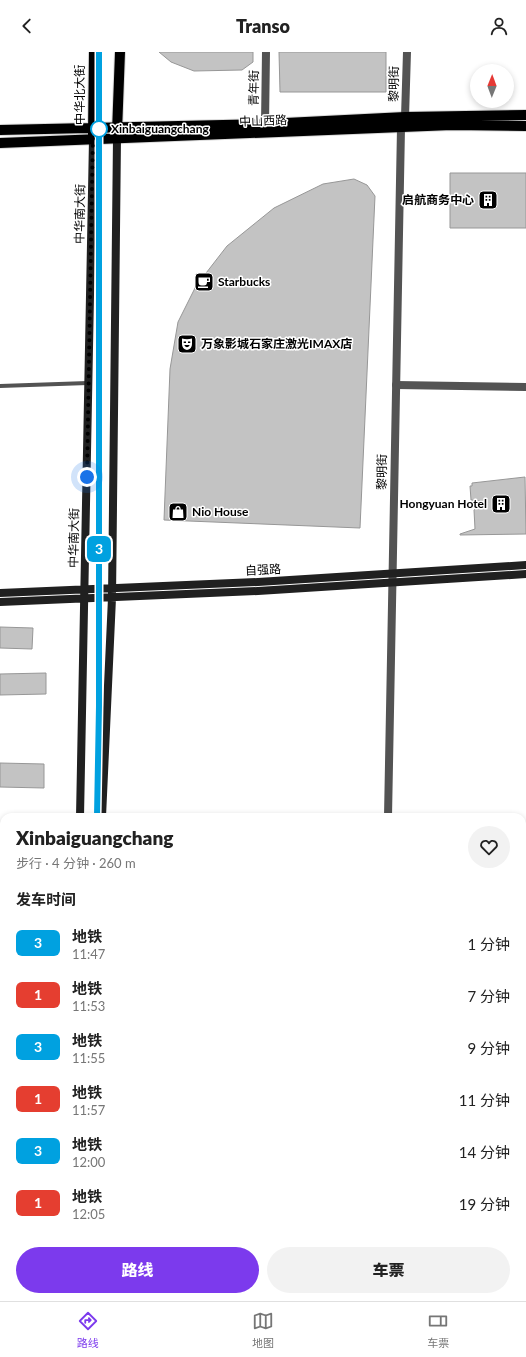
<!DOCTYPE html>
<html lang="zh">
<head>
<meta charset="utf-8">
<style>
	body { margin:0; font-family:Lato,"Noto Sans SC",sans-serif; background:#f2f2f2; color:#222; height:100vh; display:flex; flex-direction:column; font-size:15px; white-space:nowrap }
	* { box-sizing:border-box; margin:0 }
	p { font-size:13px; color:#767676 }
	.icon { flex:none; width:22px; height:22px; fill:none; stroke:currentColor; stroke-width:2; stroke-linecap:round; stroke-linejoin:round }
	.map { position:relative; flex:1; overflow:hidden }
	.drawer { position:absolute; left:0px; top:761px; width:526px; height:488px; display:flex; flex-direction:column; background:#fff; border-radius:12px 12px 0 0; box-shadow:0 2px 6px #0003 }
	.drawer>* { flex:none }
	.badge { padding:0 8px; border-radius:6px; font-size:14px; line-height:26px }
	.needle { width:26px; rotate:1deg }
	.tools { position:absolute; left:470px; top:12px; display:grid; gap:8px }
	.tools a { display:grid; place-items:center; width:44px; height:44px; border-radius:50%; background:#fff; box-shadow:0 2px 6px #0003; font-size:20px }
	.you { position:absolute; width:20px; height:20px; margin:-10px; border:3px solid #fff; border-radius:50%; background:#1a73e8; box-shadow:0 0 0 6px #1a73e833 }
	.map>.badge { position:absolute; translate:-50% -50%; box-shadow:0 0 0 2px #fff }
	h2 { padding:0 16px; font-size:15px; line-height:36px }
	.round { display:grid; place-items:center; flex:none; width:42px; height:42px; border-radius:21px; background:#f2f2f2 }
	.overview { display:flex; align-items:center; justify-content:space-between; height:68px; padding:0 16px }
	h1 { font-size:19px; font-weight:800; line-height:30px }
	.primary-button { display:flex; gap:8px; margin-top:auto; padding:8px 16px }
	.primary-button a { flex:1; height:46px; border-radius:24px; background:#7c3aed; color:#fff; font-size:16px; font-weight:800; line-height:46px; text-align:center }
	.primary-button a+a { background:#f2f2f2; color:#222 }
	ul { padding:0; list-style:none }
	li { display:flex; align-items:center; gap:12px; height:52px; padding:0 16px }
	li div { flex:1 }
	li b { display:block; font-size:15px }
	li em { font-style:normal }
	li .badge { min-width:44px; font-weight:700; text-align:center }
	header { display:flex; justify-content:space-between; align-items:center; height:52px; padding:0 16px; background:#fff; font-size:18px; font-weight:800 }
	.tab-bar { display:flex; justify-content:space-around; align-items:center; height:56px; border-top:1px solid #e0e0e0; background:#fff; font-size:11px; color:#767676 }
	.tab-bar a { display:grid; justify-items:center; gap:2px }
	.tab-bar .active { color:#7c3aed }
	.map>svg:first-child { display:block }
	.green { fill:#dadada }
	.building { fill:#c3c3c3; stroke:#979797 }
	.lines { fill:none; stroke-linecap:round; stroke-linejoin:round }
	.primary-casing { stroke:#dbdbdb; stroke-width:12 }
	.service { stroke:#535353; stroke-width:4 }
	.minor { stroke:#535353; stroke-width:8 }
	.tertiary { stroke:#535353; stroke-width:8 }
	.secondary { stroke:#202020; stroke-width:8 }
	.primary { stroke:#000; stroke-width:10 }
	.line-casing { stroke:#fff; stroke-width:9 }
	.line { stroke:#00a1e0; stroke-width:6 }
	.walk { stroke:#000; stroke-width:4; stroke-dasharray:0 7.2 }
	.stop-dot { fill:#fff; stroke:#00a1e0; stroke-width:2 }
	.labels { text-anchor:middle; stroke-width:3; stroke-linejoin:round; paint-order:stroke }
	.street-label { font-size:12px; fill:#000; stroke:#fff }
	.stop-label { font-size:12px; font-weight:bold; fill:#000; stroke:#fff; text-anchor:start }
	.poi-label { font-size:12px; font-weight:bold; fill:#000; stroke:#fff; text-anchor:start }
</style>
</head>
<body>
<header><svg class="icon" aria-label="back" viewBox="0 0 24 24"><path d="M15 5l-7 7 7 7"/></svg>Transo<svg class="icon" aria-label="person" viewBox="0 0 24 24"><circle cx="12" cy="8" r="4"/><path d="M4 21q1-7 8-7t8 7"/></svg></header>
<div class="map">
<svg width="526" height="1249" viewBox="0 0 526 1249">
	<rect width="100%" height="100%" fill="#fff"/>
	<!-- green -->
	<path class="green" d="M 4,1068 L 4,1243 L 0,1243 L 0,1069 Z
		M 218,1245 L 281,1245 L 281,1249 L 246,1249 Z"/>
	<!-- building -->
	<path class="building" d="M 159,0 L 253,0 L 253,10 L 242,18 L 194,19 L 171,10 Z
		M 279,0 L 386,0 L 386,40 L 280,40 Z
		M 450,121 L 526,121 L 526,176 L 450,176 Z
		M 354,127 L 367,133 L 375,144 L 360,476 L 164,468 L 170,317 L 178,270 L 196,234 L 227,194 L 274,156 L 323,132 Z
		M 525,425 L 526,482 L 460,483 L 460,482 L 475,477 L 474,458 L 482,449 L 471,448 L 470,434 L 472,434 L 472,431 Z
		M 0,575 L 33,576 L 32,597 L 0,596 Z
		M 46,621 L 46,642 L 0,643 L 0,622 Z
		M 0,711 L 44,712 L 44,736 L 0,735 Z"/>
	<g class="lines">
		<defs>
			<path id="primary" d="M 0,78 L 265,72 L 405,65 L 526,63
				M 117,80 L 120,0
				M 93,82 L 94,0
				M 0,91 L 452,73 L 526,74"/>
		</defs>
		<!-- primary casing -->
		<use href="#primary" class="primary-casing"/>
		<!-- service -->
		<path class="service" d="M 0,334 L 88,331
			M 148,1245 L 171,1249
			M 21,1249 L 67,1245
			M 141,1249 L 141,1245"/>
		<!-- minor -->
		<path class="minor" d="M 405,65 L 407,0
			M 396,333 L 526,335"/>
		<!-- tertiary -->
		<path class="tertiary" d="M 265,72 L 266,0
			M 388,765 L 401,76
			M 522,811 L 526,811
			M 522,1041 L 526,1041
			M 479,1249 L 480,1245"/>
		<!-- secondary -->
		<path class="secondary" d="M 0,541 L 258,530 L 526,513
			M 0,550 L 258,539 L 526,522
			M 80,765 L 93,87
			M 102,765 L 112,546 L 117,86
			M 74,1249 L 74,1245
			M 95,1249 L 96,1245"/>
		<!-- primary -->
		<use href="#primary" class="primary"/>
	</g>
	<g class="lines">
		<defs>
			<path id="line" d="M 97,765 L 99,654 L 99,0"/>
		</defs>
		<!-- line casing -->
		<use href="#line" class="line-casing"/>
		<!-- line -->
		<use href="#line" class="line"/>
		<!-- walk -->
		<path class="walk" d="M 87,425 L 93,75 L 99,77"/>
	</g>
	<!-- icons -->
	<defs>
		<symbol id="building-square" viewBox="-11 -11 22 22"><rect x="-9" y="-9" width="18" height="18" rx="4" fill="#000" stroke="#fff"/><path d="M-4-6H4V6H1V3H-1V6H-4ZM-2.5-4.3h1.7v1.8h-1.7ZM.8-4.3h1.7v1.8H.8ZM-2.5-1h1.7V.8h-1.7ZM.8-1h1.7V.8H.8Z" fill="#fff"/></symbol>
		<symbol id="cafe-square" viewBox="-11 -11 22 22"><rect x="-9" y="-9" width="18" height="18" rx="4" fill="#000" stroke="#fff"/><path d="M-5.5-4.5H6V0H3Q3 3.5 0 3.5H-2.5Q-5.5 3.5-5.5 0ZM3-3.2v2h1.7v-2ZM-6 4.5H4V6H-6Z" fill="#fff"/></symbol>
		<symbol id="theatre-square" viewBox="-11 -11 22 22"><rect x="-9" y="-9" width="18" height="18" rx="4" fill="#000" stroke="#fff"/><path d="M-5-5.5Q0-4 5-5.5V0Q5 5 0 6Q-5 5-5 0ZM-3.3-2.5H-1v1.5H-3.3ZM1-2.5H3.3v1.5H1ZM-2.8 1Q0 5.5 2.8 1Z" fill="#fff"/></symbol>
		<symbol id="shop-square" viewBox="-11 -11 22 22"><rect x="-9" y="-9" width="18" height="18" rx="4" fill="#000" stroke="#fff"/><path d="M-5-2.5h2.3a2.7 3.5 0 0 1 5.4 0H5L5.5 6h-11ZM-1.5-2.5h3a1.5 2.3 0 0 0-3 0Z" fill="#fff"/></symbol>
	</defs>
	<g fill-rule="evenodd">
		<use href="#building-square" x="477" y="137" width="22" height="22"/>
		<use href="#cafe-square" x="193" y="219" width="22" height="22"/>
		<use href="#theatre-square" x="176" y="281" width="22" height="22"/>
		<use href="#building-square" x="490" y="441" width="22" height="22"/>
		<use href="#shop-square" x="167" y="449" width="22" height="22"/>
	</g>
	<!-- markers -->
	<circle class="stop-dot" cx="99" cy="77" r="8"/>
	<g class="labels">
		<!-- street labels -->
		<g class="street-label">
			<text transform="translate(394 32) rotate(-89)" y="4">黎明街</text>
			<text transform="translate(254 36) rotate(-89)" y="4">青年街</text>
			<text transform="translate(80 43) rotate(-90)" y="4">中华北大街</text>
			<text transform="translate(263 69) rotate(-2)" y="4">中山西路</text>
			<text transform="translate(80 162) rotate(-89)" y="4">中华南大街</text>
			<text transform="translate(382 420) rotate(-89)" y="4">黎明街</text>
			<text transform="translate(74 486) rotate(-89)" y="4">中华南大街</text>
			<text transform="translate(263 518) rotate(-3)" y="4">自强路</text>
		</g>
		<!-- stop labels -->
		<g class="stop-label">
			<text x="111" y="81">Xinbaiguangchang</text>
		</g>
		<!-- poi labels -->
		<g class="poi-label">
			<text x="474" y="152" text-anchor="end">启航商务中心</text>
			<text x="218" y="234">Starbucks</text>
			<text x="201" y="296">万象影城石家庄激光IMAX店</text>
			<text x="487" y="456" text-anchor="end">Hongyuan Hotel</text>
			<text x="192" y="464">Nio House</text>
		</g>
	</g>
</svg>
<div class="tools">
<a><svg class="needle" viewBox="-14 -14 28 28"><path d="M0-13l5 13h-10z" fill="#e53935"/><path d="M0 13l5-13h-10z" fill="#767676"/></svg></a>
</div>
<div class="you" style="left:87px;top:425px"></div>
<b class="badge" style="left:99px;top:497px;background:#00a1e0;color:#fff">3</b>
<section class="drawer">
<div class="overview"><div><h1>Xinbaiguangchang</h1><p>步行 · 4 分钟 · 260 m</p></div><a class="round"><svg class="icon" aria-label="heart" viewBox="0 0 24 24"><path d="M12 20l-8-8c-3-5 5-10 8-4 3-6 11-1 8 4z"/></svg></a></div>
<h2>发车时间</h2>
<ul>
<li><span class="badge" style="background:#00a1e0;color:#fff">3</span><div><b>地铁</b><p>11:47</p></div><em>1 分钟</em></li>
<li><span class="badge" style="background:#e53e30;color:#fff">1</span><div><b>地铁</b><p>11:53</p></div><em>7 分钟</em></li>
<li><span class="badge" style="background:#00a1e0;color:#fff">3</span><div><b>地铁</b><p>11:55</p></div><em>9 分钟</em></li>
<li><span class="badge" style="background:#e53e30;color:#fff">1</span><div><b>地铁</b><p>11:57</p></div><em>11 分钟</em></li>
<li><span class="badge" style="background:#00a1e0;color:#fff">3</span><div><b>地铁</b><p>12:00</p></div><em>14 分钟</em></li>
<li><span class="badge" style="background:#e53e30;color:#fff">1</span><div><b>地铁</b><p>12:05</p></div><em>19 分钟</em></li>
</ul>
<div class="primary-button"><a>路线</a><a>车票</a></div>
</section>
</div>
<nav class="tab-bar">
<a class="active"><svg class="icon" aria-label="directions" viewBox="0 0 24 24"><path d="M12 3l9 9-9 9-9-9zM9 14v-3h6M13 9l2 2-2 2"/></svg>路线</a>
<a><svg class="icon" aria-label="map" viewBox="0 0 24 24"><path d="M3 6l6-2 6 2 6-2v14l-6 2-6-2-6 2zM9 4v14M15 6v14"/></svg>地图</a>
<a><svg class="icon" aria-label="tickets" viewBox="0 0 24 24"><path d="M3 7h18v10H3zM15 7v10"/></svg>车票</a>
</nav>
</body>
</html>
